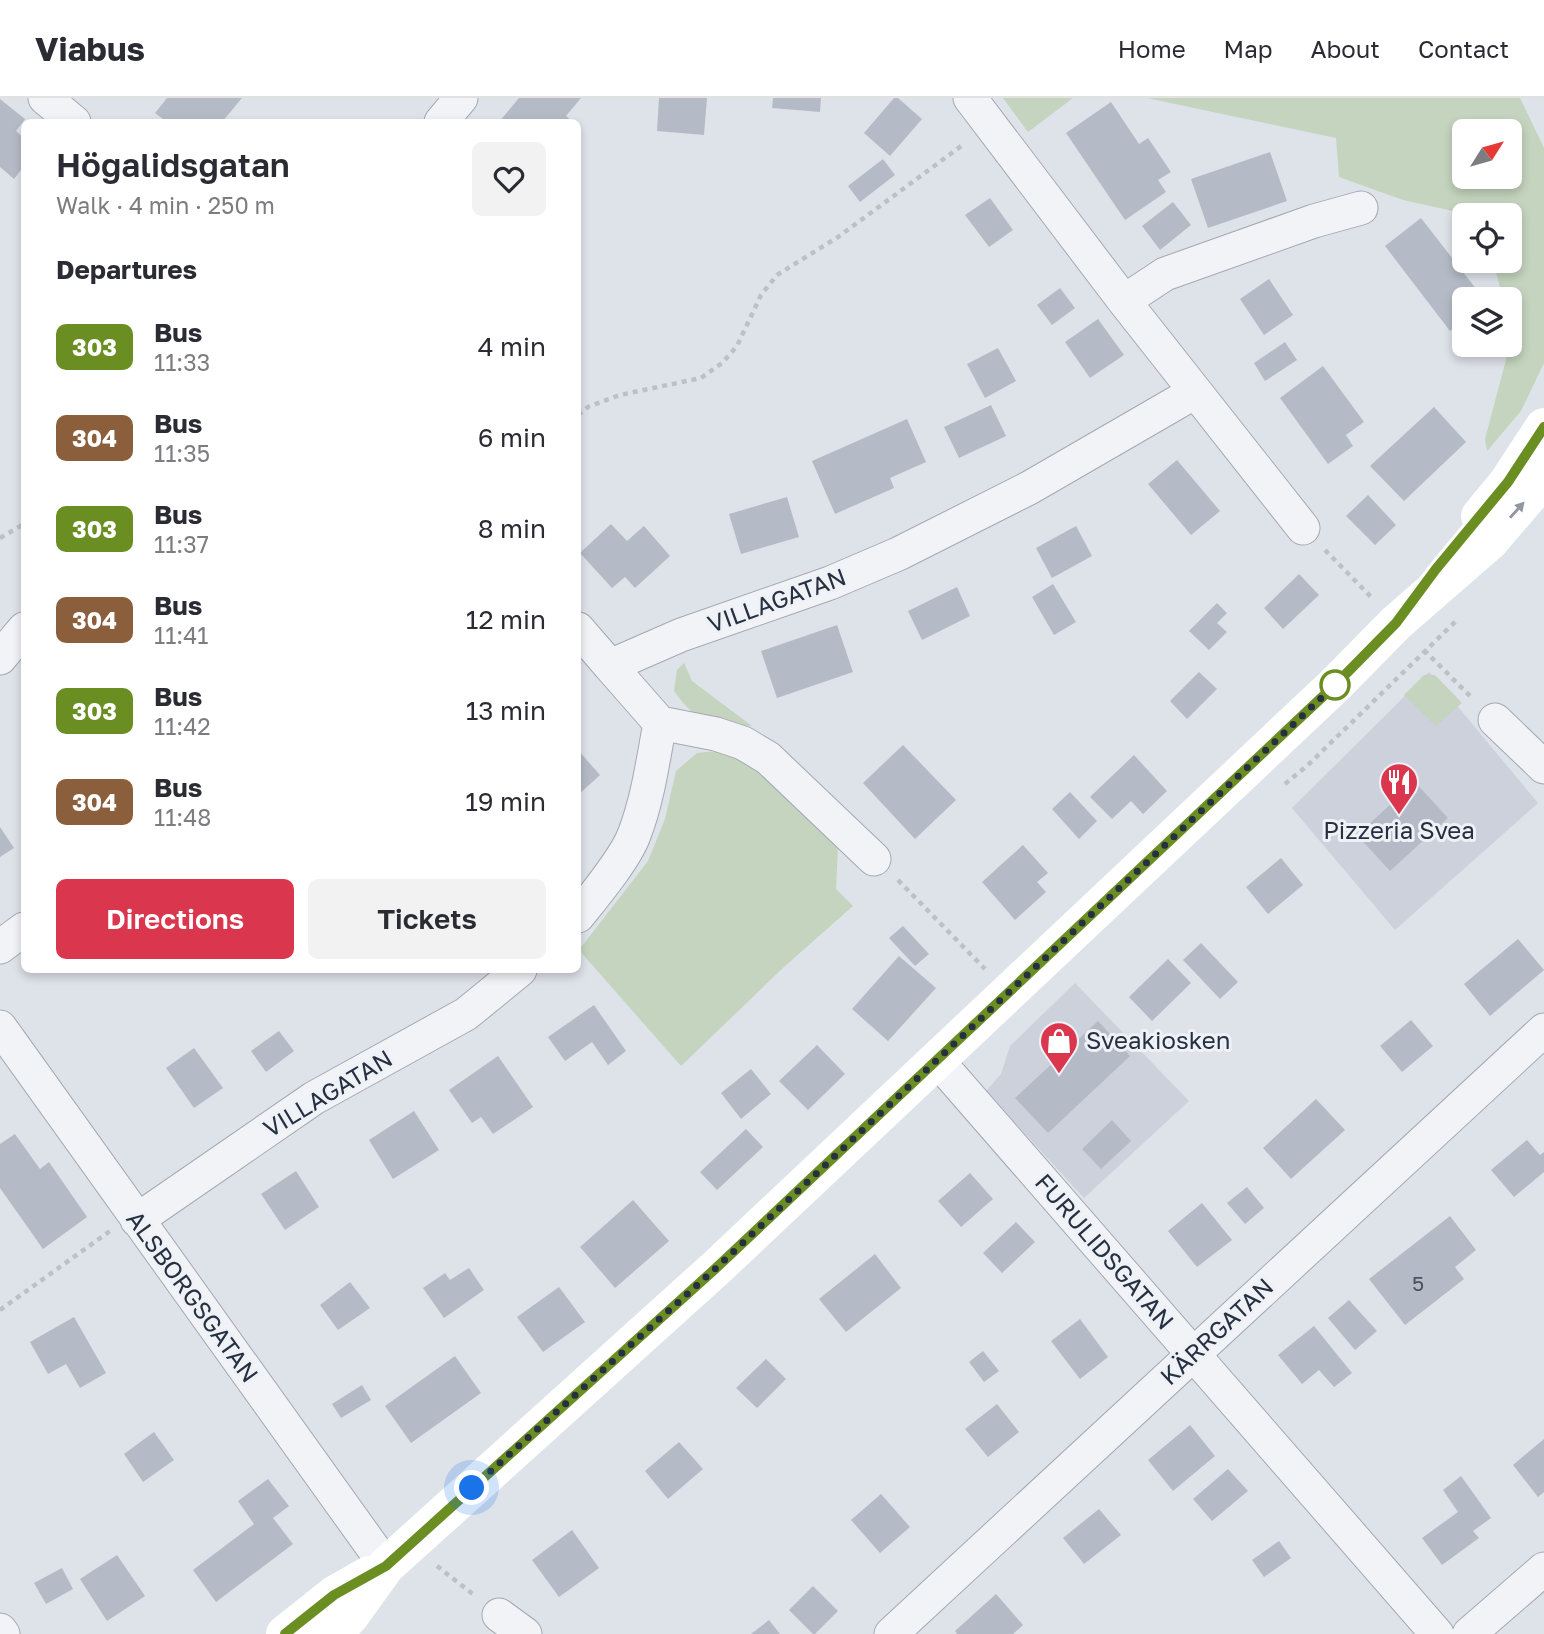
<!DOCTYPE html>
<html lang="en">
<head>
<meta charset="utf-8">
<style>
	body { margin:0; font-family:"Golos Text",sans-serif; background:#f2f2f3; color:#2b2b33; height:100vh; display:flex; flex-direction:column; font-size:26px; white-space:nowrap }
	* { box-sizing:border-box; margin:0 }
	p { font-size:23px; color:#7c7c81 }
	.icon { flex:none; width:38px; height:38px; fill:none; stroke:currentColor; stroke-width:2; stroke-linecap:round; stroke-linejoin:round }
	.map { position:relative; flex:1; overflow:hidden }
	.drawer { position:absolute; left:21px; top:21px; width:560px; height:854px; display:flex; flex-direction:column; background:#fff; border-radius:10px; box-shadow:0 4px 10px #0003 }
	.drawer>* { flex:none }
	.badge { padding:0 14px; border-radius:10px; font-size:24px; line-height:46px }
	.needle { width:46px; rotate:53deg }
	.tools { position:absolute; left:1452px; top:21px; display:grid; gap:14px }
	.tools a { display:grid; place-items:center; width:70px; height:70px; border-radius:10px; background:#fff; box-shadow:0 4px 10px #0003; font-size:35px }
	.you { position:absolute; width:35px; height:35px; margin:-18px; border:5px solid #fff; border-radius:50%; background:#1a73e8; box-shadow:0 0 0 10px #1a73e833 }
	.map>.badge { position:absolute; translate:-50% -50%; box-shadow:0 0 0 4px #fff }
	h2 { padding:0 35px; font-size:26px; line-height:63px }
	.round { display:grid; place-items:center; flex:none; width:74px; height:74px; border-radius:10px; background:#f2f2f3 }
	.overview { display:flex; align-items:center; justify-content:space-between; height:119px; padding:0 35px }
	h1 { font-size:33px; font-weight:600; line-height:52px }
	.cta { display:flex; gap:14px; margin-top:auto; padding:14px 35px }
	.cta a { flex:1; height:80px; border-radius:10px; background:#da374e; color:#fff; font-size:28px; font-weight:600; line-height:80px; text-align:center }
	.cta a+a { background:#f2f2f3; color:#2b2b33 }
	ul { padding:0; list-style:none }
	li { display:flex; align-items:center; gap:21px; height:91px; padding:0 35px }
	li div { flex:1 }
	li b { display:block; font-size:26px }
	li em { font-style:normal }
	li .badge { min-width:77px; font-weight:700; text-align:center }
	header { display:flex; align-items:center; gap:42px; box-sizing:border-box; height:98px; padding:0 35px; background:#fff; border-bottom:2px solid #e1e1e2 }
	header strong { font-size:33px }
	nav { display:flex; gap:38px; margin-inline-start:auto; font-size:24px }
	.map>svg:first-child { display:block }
	.built { fill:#ccd1db }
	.green { fill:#c4d4be; fill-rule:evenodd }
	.building { fill:#b5bbc6 }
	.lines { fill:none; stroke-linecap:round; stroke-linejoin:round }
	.minor-casing { stroke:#a3a9b3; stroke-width:35 }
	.path { stroke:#bcc0c8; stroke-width:4.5; stroke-dasharray:5 5; stroke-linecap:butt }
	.minor { stroke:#f1f3f7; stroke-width:33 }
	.secondary { stroke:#fff; stroke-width:38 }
	.oneway { fill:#9298a0 }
	.line-casing { stroke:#fff; stroke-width:16 }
	.line { stroke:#6b8e23; stroke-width:10 }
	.walk { stroke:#263041; stroke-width:7; stroke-dasharray:0 12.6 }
	.stop-dot { fill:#fff; stroke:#6b8e23; stroke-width:3.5 }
	.labels { text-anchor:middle; stroke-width:6; stroke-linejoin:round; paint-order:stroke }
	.number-label { font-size:21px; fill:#4a5362 }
	.street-label { font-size:24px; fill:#263041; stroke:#eef1f6 }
	.poi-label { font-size:24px; fill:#263041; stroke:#eef1f6 }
</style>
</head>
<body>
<header>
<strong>Viabus</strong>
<nav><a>Home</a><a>Map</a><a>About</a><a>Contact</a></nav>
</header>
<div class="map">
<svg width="1544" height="1536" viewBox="0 0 1544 1536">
	<rect width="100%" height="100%" fill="#dee2e9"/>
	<!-- built -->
	<path class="built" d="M 1429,574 L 1538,705 L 1395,832 L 1292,710 Z
		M 1075,885 L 1189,1003 L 1084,1100 L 986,993 L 1001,976 L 1010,948 Z"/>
	<!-- green -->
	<path class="green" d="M 1003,0 L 1073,0 L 1028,34 Z
		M 1147,0 L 1520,0 L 1544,50 L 1544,265 L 1521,313 L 1487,353 L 1485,341 L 1510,247 L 1510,201 L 1503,201 L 1493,163 L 1510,163 L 1510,117 L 1465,117 L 1465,124 L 1453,113 L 1403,102 L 1339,79 L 1336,40 ZM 1510,33 L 1510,79 L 1465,79 L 1465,33 Z
		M 684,565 L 692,583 L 752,628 C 713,626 698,627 674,593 L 677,572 Z
		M 1424,577 L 1435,577 L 1462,605 L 1436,628 L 1404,597 Z
		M 727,652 L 758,670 L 838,749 L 836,791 L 853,808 L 785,868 L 681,968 L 579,852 L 648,763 L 665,721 L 676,673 L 697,655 Z"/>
	<!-- building -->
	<path class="building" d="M 167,0 L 242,0 L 222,24 L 167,24 L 155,15 Z
		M 519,0 L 581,0 L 566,18 L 573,24 L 499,24 Z
		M 659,0 L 707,0 L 704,37 L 657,33 Z
		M 773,0 L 821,0 L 820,14 L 772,10 Z
		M 894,0 L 898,0 L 922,21 L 890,58 L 864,35 Z
		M 0,1 L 25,21 L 16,33 L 24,40 L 24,68 L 14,81 L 0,69 Z
		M 1111,4 L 1139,46 L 1148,40 L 1171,74 L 1158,82 L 1166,94 L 1125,122 L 1066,35 Z
		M 1270,54 L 1287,103 L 1208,130 L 1191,81 Z
		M 883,61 L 895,77 L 860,104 L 848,88 Z
		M 990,100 L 1013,132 L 989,149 L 965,117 Z
		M 1173,104 L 1191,127 L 1160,152 L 1142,128 Z
		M 1421,120 L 1484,201 L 1465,201 L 1465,222 L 1450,233 L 1385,148 Z
		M 1269,181 L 1293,217 L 1264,237 L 1240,201 Z
		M 1060,190 L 1075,210 L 1052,227 L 1037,207 Z
		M 1098,221 L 1124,257 L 1090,280 L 1065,244 Z
		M 1285,244 L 1297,262 L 1265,283 L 1254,265 Z
		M 998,250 L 1016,283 L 985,300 L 967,266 Z
		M 1323,268 L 1364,324 L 1346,337 L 1353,348 L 1328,366 L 1280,300 Z
		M 991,307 L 1006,338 L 959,360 L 944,329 Z
		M 1434,309 L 1466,344 L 1404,403 L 1370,368 Z
		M 907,321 L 926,364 L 890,380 L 894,390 L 835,416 L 812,363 Z
		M 1177,362 L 1220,413 L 1191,437 L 1148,386 Z
		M 1368,397 L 1396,427 L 1375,447 L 1346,418 Z
		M 787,399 L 799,439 L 741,456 L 729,416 Z
		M 611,426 L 627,443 L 644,428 L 670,458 L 635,490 L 625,479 L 612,490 L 580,455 Z
		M 1076,428 L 1092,458 L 1052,480 L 1036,450 Z
		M 1299,476 L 1319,497 L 1283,531 L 1264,510 Z
		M 1053,486 L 1076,524 L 1054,537 L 1032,499 Z
		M 957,489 L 970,518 L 922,542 L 908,513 Z
		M 1217,505 L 1227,515 L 1217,525 L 1227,534 L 1209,552 L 1189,533 Z
		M 837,527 L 853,574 L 777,600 L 761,553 Z
		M 1199,574 L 1217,591 L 1187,621 L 1170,603 Z
		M 903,647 L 956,702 L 915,741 L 863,685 Z
		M 578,652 L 600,677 L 578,697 Z
		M 1134,657 L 1167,693 L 1143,716 L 1131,703 L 1112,721 L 1090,699 Z
		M 1415,684 L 1448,720 L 1390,773 L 1357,737 Z
		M 1070,694 L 1097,723 L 1079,741 L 1052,711 Z
		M 0,729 L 14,750 L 0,759 Z
		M 1023,747 L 1048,775 L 1037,784 L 1046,794 L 1015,822 L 982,784 Z
		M 1281,760 L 1303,787 L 1268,816 L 1246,789 Z
		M 903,828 L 929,856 L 915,868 L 889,840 Z
		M 1518,841 L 1544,872 L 1490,918 L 1464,886 Z
		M 1201,845 L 1238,884 L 1220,901 L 1183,862 Z
		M 899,858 L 936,890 L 888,943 L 852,911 Z
		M 1168,861 L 1191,885 L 1152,923 L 1129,899 Z
		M 594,907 L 626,953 L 608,967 L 592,944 L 565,963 L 548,939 Z
		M 1411,922 L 1433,948 L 1402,974 L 1380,948 Z
		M 1098,923 L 1130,958 L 1048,1035 L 1015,1000 Z
		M 279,933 L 294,953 L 266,974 L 251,953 Z
		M 817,947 L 845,976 L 808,1012 L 779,983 Z
		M 194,950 L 223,990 L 194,1010 L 166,970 Z
		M 498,958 L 533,1009 L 493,1036 L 481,1019 L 472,1025 L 449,992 Z
		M 751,971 L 771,996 L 741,1021 L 721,995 Z
		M 1316,1001 L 1345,1032 L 1291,1081 L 1263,1050 Z
		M 414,1013 L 439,1052 L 393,1081 L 369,1042 Z
		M 1112,1022 L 1131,1043 L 1101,1071 L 1082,1051 Z
		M 746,1031 L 763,1049 L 717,1092 L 700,1074 Z
		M 15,1036 L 40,1071 L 49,1064 L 87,1119 L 43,1151 L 0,1090 L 0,1046 Z
		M 1527,1042 L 1540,1057 L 1544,1054 L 1544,1074 L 1514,1099 L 1491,1072 Z
		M 296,1073 L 319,1109 L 285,1132 L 261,1096 Z
		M 970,1075 L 993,1101 L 961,1129 L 938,1103 Z
		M 1247,1089 L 1264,1110 L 1245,1126 L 1227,1105 Z
		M 633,1102 L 669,1143 L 615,1190 L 580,1149 Z
		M 1202,1105 L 1232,1142 L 1197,1169 L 1168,1133 Z
		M 1450,1118 L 1476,1152 L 1455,1169 L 1464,1181 L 1405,1227 L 1369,1181 Z
		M 1016,1124 L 1035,1144 L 1002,1175 L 983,1155 Z
		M 875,1156 L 901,1190 L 846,1234 L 819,1201 Z
		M 469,1170 L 484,1192 L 444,1220 L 423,1190 L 445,1175 L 450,1182 Z
		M 350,1184 L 370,1210 L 338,1232 L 320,1207 Z
		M 559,1189 L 585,1224 L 543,1254 L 517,1219 Z
		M 1349,1202 L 1377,1233 L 1355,1252 L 1328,1220 Z
		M 74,1219 L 106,1275 L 80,1290 L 66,1266 L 48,1276 L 30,1244 Z
		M 1080,1221 L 1108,1259 L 1080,1281 L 1051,1243 Z
		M 1314,1228 L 1352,1275 L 1334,1289 L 1319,1272 L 1302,1286 L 1278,1257 Z
		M 983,1253 L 999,1273 L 984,1284 L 969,1264 Z
		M 455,1258 L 481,1295 L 411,1345 L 385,1308 Z
		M 766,1261 L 786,1281 L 757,1310 L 736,1290 Z
		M 362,1287 L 371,1302 L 341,1320 L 332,1306 Z
		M 997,1306 L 1019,1334 L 988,1359 L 965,1331 Z
		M 1190,1327 L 1215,1358 L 1173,1393 L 1148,1362 Z
		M 154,1334 L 174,1362 L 143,1384 L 124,1356 Z
		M 1544,1341 L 1544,1394 L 1538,1399 L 1513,1367 Z
		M 679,1344 L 703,1371 L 668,1401 L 645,1373 Z
		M 1228,1371 L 1248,1393 L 1212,1423 L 1193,1401 Z
		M 1461,1378 L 1491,1420 L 1473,1433 L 1479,1440 L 1442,1467 L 1422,1440 L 1458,1414 L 1443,1392 Z
		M 268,1381 L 289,1408 L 273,1420 L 293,1446 L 216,1504 L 193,1472 L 254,1426 L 238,1403 Z
		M 881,1396 L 910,1429 L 880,1455 L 851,1422 Z
		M 1099,1411 L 1121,1437 L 1084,1466 L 1063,1440 Z
		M 572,1432 L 599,1470 L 559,1499 L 532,1462 Z
		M 1279,1443 L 1291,1460 L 1264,1479 L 1252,1462 Z
		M 117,1457 L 145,1498 L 107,1523 L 80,1481 Z
		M 62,1470 L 73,1491 L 46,1506 L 34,1485 Z
		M 813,1488 L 838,1513 L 815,1536 L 813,1536 L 789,1512 Z
		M 996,1496 L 1023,1527 L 1013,1536 L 957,1536 L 955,1533 Z
		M 769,1522 L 780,1536 L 751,1536 Z"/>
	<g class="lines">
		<defs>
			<path id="minor" d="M 45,0 L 74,24
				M 970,0 L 1124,203 L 1303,430
				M 441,24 L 461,0
				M 1124,203 L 1165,176 L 1314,123 L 1361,110
				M 578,531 L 610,568
				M 0,560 L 24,531
				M 1495,622 L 1544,669
				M 660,625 L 716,636 L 743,645 L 768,660 L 874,761
				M 578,818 C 594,798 625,761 634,737 C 648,701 653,662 660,625 L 610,568 L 681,537 L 830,485 L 898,456 L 1029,390 L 1195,294
				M 0,849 L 24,831
				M 0,929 L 386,1468
				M 937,962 L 1437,1536
				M 137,1122 L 314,1000 L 466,916 L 520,872
				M 499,1517 L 525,1536
				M 0,1532 L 3,1536
				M 891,1536 L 1544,932
				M 1469,1536 L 1544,1471"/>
		</defs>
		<!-- minor casing -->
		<use href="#minor" class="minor-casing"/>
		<!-- path -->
		<path class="path" d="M 578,317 L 588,309 L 620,297 L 701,280 L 722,265 L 737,248 L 761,197 L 777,177 L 838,139 L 964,46
			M 0,440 L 24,426
			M 1325,452 L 1373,501
			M 1424,552 L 1472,600
			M 1285,686 L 1308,667 L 1456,523
			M 898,782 L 985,871
			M 0,1212 L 110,1133
			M 437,1468 L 474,1497"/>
		<!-- minor -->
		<use href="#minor" class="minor"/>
		<!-- secondary -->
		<path class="secondary" d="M 1480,418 L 1508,384 L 1544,329
			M 285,1536 L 334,1497 L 369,1477
			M 333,1536 L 350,1518 L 386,1468 L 715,1171 L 1335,587 L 1396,525 L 1489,444 L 1544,380"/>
	</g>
	<!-- one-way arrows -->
	<defs><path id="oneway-solid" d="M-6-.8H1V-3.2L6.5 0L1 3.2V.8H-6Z" transform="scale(1.75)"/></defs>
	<use class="oneway" href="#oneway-solid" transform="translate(1517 412) rotate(-48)"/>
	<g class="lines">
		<defs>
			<path id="line" d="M 285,1536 L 334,1497 L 386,1468 L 715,1171 L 1335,587 L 1396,525 L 1436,471 L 1508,384 L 1544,329"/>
		</defs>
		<!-- line casing -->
		<use href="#line" class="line-casing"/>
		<!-- line -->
		<use href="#line" class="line"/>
		<!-- walk -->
		<path class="walk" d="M 472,1390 L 715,1171 L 1335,587"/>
	</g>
	<!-- icons -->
	<defs>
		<symbol id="restaurant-pin" viewBox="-11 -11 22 30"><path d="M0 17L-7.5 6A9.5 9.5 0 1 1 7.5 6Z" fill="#da374e" stroke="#eef1f6"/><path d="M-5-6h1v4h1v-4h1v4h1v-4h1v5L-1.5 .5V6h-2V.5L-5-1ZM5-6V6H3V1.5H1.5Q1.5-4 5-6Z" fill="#fff"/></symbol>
		<symbol id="shop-pin" viewBox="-11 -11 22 30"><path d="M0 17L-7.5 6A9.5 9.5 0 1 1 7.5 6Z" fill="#da374e" stroke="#eef1f6"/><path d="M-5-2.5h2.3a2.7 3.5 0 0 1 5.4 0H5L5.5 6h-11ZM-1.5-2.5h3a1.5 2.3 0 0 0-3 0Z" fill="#fff"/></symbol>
	</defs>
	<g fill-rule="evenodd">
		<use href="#restaurant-pin" x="1377" y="662" width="44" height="60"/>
		<use href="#shop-pin" x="1037" y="921" width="44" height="60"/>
	</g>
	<!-- markers -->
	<circle class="stop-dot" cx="1335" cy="587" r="14"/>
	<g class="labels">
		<!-- number labels -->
		<g class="number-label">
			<text x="1418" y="1193">5</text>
		</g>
		<!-- street labels -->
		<g class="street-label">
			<text transform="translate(777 503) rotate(-20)" y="8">VILLAGATAN</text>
			<text transform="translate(328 996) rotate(-31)" y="8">VILLAGATAN</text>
			<text transform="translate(1104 1154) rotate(49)" y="8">FURULIDSGATAN</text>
			<text transform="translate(192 1199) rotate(54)" y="8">ALSBORGSGATAN</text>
			<text transform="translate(1217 1234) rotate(-43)" y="8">KÄRRGATAN</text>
		</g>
		<!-- poi labels -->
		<g class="poi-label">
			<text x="1399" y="741">Pizzeria Svea</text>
			<text x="1086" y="951" text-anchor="start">Sveakiosken</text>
		</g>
	</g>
</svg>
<div class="tools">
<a><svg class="needle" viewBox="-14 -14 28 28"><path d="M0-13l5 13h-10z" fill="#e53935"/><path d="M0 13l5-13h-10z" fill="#7c7c81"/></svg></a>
<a><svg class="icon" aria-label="locate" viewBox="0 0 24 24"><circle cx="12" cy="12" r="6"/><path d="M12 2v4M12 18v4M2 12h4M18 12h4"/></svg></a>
<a><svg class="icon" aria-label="layers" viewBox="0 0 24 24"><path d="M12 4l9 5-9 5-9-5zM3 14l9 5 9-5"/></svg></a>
</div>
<div class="you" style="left:472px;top:1390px"></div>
<section class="drawer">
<div class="overview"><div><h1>Högalidsgatan</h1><p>Walk · 4 min · 250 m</p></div><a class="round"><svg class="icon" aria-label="heart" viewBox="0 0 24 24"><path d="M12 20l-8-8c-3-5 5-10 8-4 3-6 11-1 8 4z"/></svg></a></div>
<h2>Departures</h2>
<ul>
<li><span class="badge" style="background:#6b8e23;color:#fff">303</span><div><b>Bus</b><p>11:33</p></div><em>4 min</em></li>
<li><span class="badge" style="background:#8b5e3c;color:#fff">304</span><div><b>Bus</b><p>11:35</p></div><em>6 min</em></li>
<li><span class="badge" style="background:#6b8e23;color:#fff">303</span><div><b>Bus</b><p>11:37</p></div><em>8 min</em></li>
<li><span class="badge" style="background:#8b5e3c;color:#fff">304</span><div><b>Bus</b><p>11:41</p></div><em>12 min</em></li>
<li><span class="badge" style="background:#6b8e23;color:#fff">303</span><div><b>Bus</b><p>11:42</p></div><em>13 min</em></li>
<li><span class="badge" style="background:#8b5e3c;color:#fff">304</span><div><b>Bus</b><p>11:48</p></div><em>19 min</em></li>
</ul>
<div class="cta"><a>Directions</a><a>Tickets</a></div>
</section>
</div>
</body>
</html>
